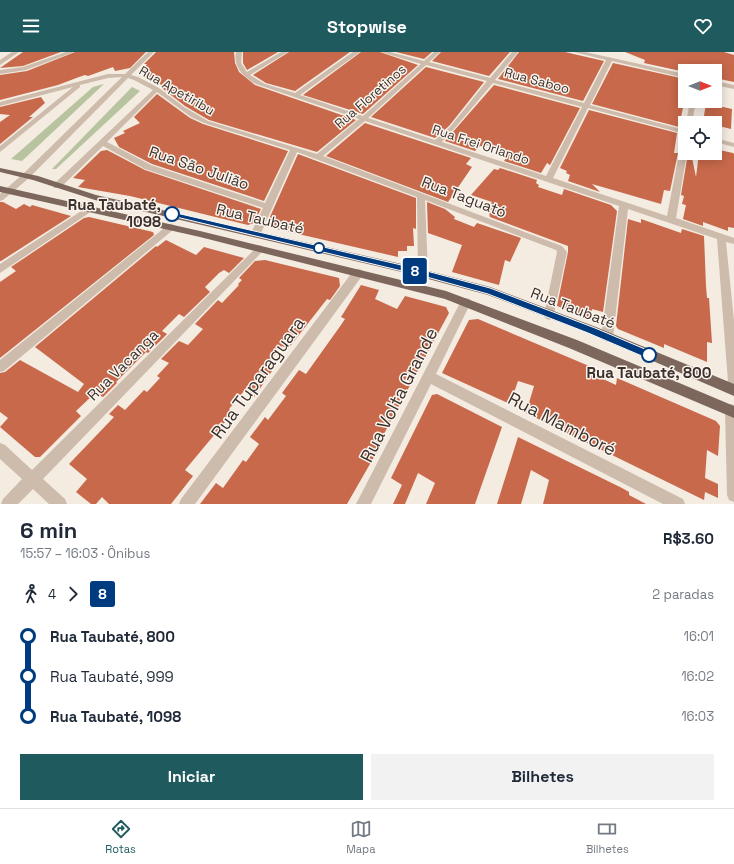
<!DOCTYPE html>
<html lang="pt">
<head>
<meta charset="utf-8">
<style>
	body { margin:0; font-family:"Space Grotesk",sans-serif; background:#f2f2f3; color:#1f2937; height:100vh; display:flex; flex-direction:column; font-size:15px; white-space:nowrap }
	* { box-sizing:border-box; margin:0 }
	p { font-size:13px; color:#747a83 }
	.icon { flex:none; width:22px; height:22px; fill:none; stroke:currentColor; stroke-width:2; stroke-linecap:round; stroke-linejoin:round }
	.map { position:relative; height:452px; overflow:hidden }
	.drawer { display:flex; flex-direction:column; background:#fff; flex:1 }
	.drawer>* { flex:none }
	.badge { padding:0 8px; border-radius:3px; font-size:14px; line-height:26px }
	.needle { width:26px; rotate:90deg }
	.buttons { position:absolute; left:678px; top:12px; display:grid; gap:8px }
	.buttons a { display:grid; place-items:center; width:44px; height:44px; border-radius:0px; background:#fff; box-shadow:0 2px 10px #0003; font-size:20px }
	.map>.badge { position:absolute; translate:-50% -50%; box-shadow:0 0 0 2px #fff }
	.legs { display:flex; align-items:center; gap:6px; height:44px; padding:0 20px; font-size:13px }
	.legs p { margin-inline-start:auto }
	.headline { display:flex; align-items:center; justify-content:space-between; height:68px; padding:0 20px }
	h1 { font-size:22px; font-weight:700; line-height:30px }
	.action { display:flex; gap:8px; margin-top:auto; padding:8px 20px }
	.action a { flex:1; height:46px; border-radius:0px; background:#1f5a5e; color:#fff; font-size:16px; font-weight:700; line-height:46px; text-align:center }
	.action a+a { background:#f2f2f3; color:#1f2937 }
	ul { padding:0 20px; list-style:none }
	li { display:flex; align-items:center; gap:14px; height:40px; font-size:15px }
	li i { display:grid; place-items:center; width:6px; height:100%; margin:0 5px; background:currentColor }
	li i::after { content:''; width:10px; height:10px; margin:-5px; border:3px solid; border-radius:50%; background:#fff }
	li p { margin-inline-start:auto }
	li:first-child i { background:linear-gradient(#0000 50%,currentColor 0) }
	li:last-child i { background:linear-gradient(currentColor 50%,#0000 0) }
	header { display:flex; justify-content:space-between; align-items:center; height:52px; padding:0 20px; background:#1f5a5e; color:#fff; font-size:18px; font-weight:700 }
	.tabs { display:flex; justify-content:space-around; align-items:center; height:56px; border-top:1px solid #e0e1e3; background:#fff; font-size:11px; color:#747a83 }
	.tabs a { display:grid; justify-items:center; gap:2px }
	.tabs .active { color:#1f5a5e }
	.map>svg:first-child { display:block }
	.green { fill:#b8c4a0 }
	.building { fill:#c8694b }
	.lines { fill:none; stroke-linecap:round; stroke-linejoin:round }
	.minor { fill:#cdbbac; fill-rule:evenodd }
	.major { fill:#7d675c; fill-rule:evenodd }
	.line-1 { fill:#003b80; stroke:#fff }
	.stop-1-dot { fill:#fff; stroke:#003b80; stroke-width:2 }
	.labels { text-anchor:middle; stroke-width:3; stroke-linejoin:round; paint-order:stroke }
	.far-street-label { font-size:13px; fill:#3b302b; stroke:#fbf5ee }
	.street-label { font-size:15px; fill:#3b302b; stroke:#fbf5ee }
	.stop-label { font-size:15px; font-weight:bold; fill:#3b302b; stroke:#fbf5ee; text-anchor:end }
	.near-street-label { font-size:18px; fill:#3b302b; stroke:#fbf5ee }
</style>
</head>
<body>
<header><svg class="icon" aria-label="menu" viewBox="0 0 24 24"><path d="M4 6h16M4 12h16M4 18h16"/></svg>Stopwise<svg class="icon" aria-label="heart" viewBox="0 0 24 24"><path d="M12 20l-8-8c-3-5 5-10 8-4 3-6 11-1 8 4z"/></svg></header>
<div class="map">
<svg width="734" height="452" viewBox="0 0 734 452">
	<rect width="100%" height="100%" fill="#f4ebe1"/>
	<!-- green -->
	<path class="green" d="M 104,32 L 22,109 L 11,107 L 93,35 Z
		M 132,35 L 140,39 L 56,117 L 52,117 Z"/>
	<!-- building -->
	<path class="building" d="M 23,0 L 61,0 L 23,14 L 0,16 Z
		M 75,0 L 146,0 L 130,16 L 115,19 L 113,15 L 88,24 L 85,23 L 79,25 L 58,33 L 0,48 L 0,23 L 27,19 Z
		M 156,0 L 234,0 L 235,11 L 239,20 L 255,33 L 356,68 L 317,100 L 209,68 L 185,54 L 162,36 L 164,34 L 145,26 L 142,18 L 147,12 L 144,12 Z
		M 243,0 L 278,0 L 247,18 L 243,11 Z
		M 289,0 L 350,0 L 295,39 L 266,31 L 253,23 Z
		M 361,0 L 380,0 L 418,13 L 363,62 L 303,43 Z
		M 396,0 L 432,0 L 424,7 Z
		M 441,0 L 510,0 L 489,24 L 432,9 Z
		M 519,0 L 565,0 L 604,9 L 583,49 L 498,27 Z
		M 625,0 L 724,0 L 734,3 L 734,30 L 715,26 L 715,19 L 685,19 L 685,20 L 644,11 L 645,8 Z
		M 613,11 L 685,27 L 685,46 L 679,75 L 592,52 Z
		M 426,15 L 484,30 L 449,74 L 435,86 L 371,65 Z
		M 494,33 L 580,56 L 550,113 L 547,111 L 541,121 L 504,109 L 510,101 L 487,93 L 485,95 L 480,94 L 475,99 L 445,89 Z
		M 157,42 L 190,66 L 203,72 L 288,99 L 264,149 L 152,112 L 119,95 L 114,86 L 125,81 L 123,79 L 140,71 L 134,65 Z
		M 41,45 L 45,51 L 29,65 L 33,65 L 0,92 L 0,70 L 10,63 L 0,62 L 0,55 Z
		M 706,51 L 732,57 L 731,77 L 715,73 L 715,71 L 703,70 Z
		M 589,58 L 677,81 L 674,101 L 678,101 L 670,139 L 664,138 L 661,152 L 592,132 L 600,140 L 568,129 L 570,123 L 566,121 L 567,119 L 560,116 Z
		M 365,71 L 471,106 L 466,112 L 472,115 L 448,150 L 326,104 Z
		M 715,97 L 733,101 L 734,102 L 734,176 L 728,175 L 728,179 L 703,170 L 703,174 L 683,167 L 686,153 L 682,152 L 684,144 L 681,143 L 688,101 L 691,101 L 696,125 L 699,101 L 715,101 Z
		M 107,98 L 145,118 L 261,157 L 254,171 L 248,173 L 130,144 L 78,135 L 85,128 L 73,126 L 101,99 Z
		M 298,102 L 416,146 L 416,177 L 413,176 L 414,194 L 407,194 L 407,199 L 398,199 L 398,205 L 268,175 L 271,167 L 269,167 Z
		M 500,116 L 537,128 L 536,131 L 539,133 L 538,135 L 562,143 L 564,137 L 611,153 L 617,159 L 603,260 L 592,257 L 590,266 L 557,254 L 568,200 L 568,194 L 490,165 L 488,156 L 492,150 L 471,143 L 494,117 L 498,118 Z
		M 0,150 L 3,150 L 16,157 L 24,152 L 30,155 L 32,153 L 71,164 L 1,209 L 0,209 Z
		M 427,150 L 445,157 L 455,165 L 454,167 L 474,175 L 477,171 L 521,186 L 510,210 L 505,208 L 499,233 L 452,220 L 462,193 L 428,181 Z
		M 89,165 L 153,180 L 154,183 L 0,306 L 0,230 L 16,219 L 11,215 L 84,166 Z
		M 628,167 L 641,171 L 641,167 L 681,181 L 682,177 L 704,184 L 706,234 L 707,246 L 709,246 L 712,291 L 707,290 L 707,310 L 664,292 L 664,296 L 618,277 L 616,274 Z
		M 166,188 L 196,203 L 204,195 L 244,206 L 229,221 L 224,218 L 219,221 L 205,235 L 210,240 L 184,265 L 179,262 L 162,279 L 167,282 L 148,301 L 146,300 L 116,330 L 117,331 L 103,345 L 95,341 L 76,359 L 81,364 L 40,405 L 35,405 L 0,375 L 8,366 L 0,360 L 0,321 L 5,320 L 20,308 L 78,340 L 84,332 L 35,295 L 156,194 L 157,195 Z
		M 265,208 L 339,226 L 340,234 L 330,248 L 327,247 L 288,297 L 282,294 L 265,315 L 272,319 L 254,345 L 244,339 L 229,357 L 231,359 L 223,369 L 225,370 L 185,418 L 193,424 L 171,452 L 109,452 L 102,445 L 96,452 L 91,452 L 76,440 L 87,427 L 69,412 L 114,365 L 109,362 L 118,353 L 125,358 L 144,338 L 147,340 L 160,326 L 157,324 L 169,311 L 161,307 L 179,289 L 188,293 L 203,277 L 195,272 L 218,248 L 222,251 L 239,233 L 238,232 L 242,228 L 239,226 L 255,209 Z
		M 361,233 L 379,238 L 375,247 L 397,257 L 405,244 L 446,255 L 449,261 L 388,374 L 383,384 L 385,385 L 378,398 L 347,452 L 200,452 L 216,431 L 223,436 L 243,408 L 246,410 L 259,392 L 250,385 L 265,365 L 268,368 L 286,344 L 282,341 L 299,318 L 306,322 L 341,273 L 345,267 L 341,265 Z
		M 478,267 L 589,314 L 588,320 L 616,333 L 617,326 L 716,369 L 720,374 L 718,404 L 707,398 L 705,426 L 718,432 L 718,446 L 705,440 L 704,448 L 526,361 L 534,334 L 518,329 L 510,352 L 442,321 L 469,268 Z
		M 437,342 L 502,375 L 475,452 L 426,452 L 435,431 L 418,421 L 405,452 L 393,452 L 402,433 L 391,426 L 432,343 Z
		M 518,385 L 622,436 L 629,440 L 629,443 L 646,452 L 543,452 L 549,428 L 531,418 L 521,452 L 497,452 Z"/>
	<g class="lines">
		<!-- minor -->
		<path class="minor" d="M 12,0 L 19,0 L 0,13 L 0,8 Z
			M 66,0 L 74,0 L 26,18 L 0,22 L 0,18 L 23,15 Z
			M 148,0 L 154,0 L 131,23 L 138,25 L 159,36 L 184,55 L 208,69 L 317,102 L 359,67 L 256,32 C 244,25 233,16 236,0 L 242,0 L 241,11 L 247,20 L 281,0 L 288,0 L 250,23 L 265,32 L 295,41 L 353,0 L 360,0 L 300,43 L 363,64 L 421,12 L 381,0 L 390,0 L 424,9 L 434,0 L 440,0 L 429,10 L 490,26 L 512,0 L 518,0 L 495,28 L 584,51 L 606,8 L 574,0 L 585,0 L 685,22 L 685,26 L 612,9 L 590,53 L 685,78 L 685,82 L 588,56 L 553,126 L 667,164 L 681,91 L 685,89 L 685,101 L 687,101 L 676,166 L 734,186 L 734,192 L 726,190 L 734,269 L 734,336 L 730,334 L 728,330 L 717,187 L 628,157 L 613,285 L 611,288 L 607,290 L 603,288 L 601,285 L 619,154 L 365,69 L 323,104 L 562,194 L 567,200 L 553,266 L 549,268 L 545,266 L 544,263 L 557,200 L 556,198 L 425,148 L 428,221 L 427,224 L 419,224 L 418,221 L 417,145 L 297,100 L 261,181 L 256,184 L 251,181 L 263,156 L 145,117 L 103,94 L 60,136 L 54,136 L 53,134 L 54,132 L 153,38 L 134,28 L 128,26 L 29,126 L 3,148 L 0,149 L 0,142 L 23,122 L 122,25 L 108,26 L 80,33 L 80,35 L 0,100 L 0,94 L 73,35 L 0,54 L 0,50 L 108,22 L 125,22 ZM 426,13 L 487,29 L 450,75 L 435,88 L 368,66 ZM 493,31 L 582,55 L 546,124 L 442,90 L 454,77 ZM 157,40 L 191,65 L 204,71 L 290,98 L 265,151 L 151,113 L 107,90 Z
			M 715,29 L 734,33 L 734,37 L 715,33 Z
			M 690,49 L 696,49 L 692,71 L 686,71 Z
			M 715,86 L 734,91 L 734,95 L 715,90 Z
			M 89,154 L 93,157 L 92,159 L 0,221 L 0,212 Z
			M 171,172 L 174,173 L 176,175 L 174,177 L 4,319 L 0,320 L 0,308 L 168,173 Z
			M 260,193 L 263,195 L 265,197 L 263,199 L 43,427 L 65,447 L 67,452 L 49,452 L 33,437 L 18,452 L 1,452 L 3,447 L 22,427 L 0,407 L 0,391 L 5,393 L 32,418 L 257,195 Z
			M 358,217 L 362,218 L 363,221 L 362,224 L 195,452 L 179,452 L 181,447 L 354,218 Z
			M 466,246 L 470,247 L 471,250 L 436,322 L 683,447 L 685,452 L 663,452 L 431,332 L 371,452 L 356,452 L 462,247 Z
			M 731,352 L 734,353 L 734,450 L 729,448 L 727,443 L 725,358 L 727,354 Z"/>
		<!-- major -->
		<path class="major" d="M 0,116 L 38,124 L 96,143 L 406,213 L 490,235 L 596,275 L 734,332 L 734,344 L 588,281 L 488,243 L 406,221 L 95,148 L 33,128 L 0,120 Z
			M 0,134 L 200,179 L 446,239 L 577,288 L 734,354 L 734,366 L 569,296 L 445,247 L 200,185 L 0,140 Z"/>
	</g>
	<!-- line-1 -->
	<path class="line-1" d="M 170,160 L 172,160 L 423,218 L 490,236 L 595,276 L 652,300 L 654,303 L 652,306 L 649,307 L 588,281 L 488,242 L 423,224 L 172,164 L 169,162 Z"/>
	<!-- markers -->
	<g class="stop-1-dot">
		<circle cx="172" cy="162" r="7"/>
		<circle cx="319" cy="196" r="5"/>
		<circle cx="649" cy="303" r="7"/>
	</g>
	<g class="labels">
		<!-- far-street labels -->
		<g class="far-street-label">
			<text transform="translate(537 28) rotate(15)" y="5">Rua Saboo</text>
			<text transform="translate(177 38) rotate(30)" y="5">Rua Apetiribu</text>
			<text transform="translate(370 44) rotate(-41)" y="5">Rua Floretinos</text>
			<text transform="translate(481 92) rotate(18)" y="5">Rua Frei Orlando</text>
		</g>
		<!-- street labels -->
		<g class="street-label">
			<text transform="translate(199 116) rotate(19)" y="5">Rua São Julião</text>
			<text transform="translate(464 145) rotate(21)" y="5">Rua Taguató</text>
			<text transform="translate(260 167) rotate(13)" y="5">Rua Taubaté</text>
			<text transform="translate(573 256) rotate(21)" y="5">Rua Taubaté</text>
			<text transform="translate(123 313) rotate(-45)" y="5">Rua Vacanga</text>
		</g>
		<!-- stop labels -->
		<g class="stop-label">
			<text x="161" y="158">Rua Taubaté,<tspan x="161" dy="17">1098</tspan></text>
			<text x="649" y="326" text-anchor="middle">Rua Taubaté, 800</text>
		</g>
		<!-- near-street labels -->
		<g class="near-street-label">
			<text transform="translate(258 326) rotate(-54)" y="6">Rua Tuparaguara</text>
			<text transform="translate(399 343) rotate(-63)" y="6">Rua Volta Grande</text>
			<text transform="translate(562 372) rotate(27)" y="6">Rua Mamboré</text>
		</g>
	</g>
</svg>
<div class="buttons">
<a><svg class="needle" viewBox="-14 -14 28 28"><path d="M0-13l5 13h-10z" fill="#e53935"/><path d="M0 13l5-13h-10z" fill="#747a83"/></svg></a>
<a><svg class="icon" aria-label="locate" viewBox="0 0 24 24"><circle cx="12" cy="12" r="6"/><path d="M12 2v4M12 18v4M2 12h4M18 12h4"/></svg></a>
</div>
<b class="badge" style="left:415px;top:219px;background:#003b80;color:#fff">8</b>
</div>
<section class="drawer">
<div class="headline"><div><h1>6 min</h1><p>15:57 – 16:03 · Ônibus</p></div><b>R$3.60</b></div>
<div class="legs"><svg class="icon" aria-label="walk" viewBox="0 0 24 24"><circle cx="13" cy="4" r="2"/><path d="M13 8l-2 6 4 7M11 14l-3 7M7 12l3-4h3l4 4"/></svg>4<svg class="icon" aria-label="forward" viewBox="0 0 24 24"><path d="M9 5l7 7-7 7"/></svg><b class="badge" style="background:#003b80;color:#fff">8</b><p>2 paradas</p></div>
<ul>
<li><i style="color:#003b80"></i><b>Rua Taubaté, 800</b><p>16:01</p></li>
<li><i style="color:#003b80"></i><span>Rua Taubaté, 999</span><p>16:02</p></li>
<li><i style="color:#003b80"></i><b>Rua Taubaté, 1098</b><p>16:03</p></li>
</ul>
<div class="action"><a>Iniciar</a><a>Bilhetes</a></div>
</section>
<nav class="tabs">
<a class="active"><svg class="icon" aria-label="directions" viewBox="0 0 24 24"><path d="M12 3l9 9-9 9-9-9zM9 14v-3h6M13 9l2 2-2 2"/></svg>Rotas</a>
<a><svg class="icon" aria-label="map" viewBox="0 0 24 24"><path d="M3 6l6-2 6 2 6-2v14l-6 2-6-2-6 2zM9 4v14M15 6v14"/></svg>Mapa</a>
<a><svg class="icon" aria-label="tickets" viewBox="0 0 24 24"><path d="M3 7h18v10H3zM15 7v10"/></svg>Bilhetes</a>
</nav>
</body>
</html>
